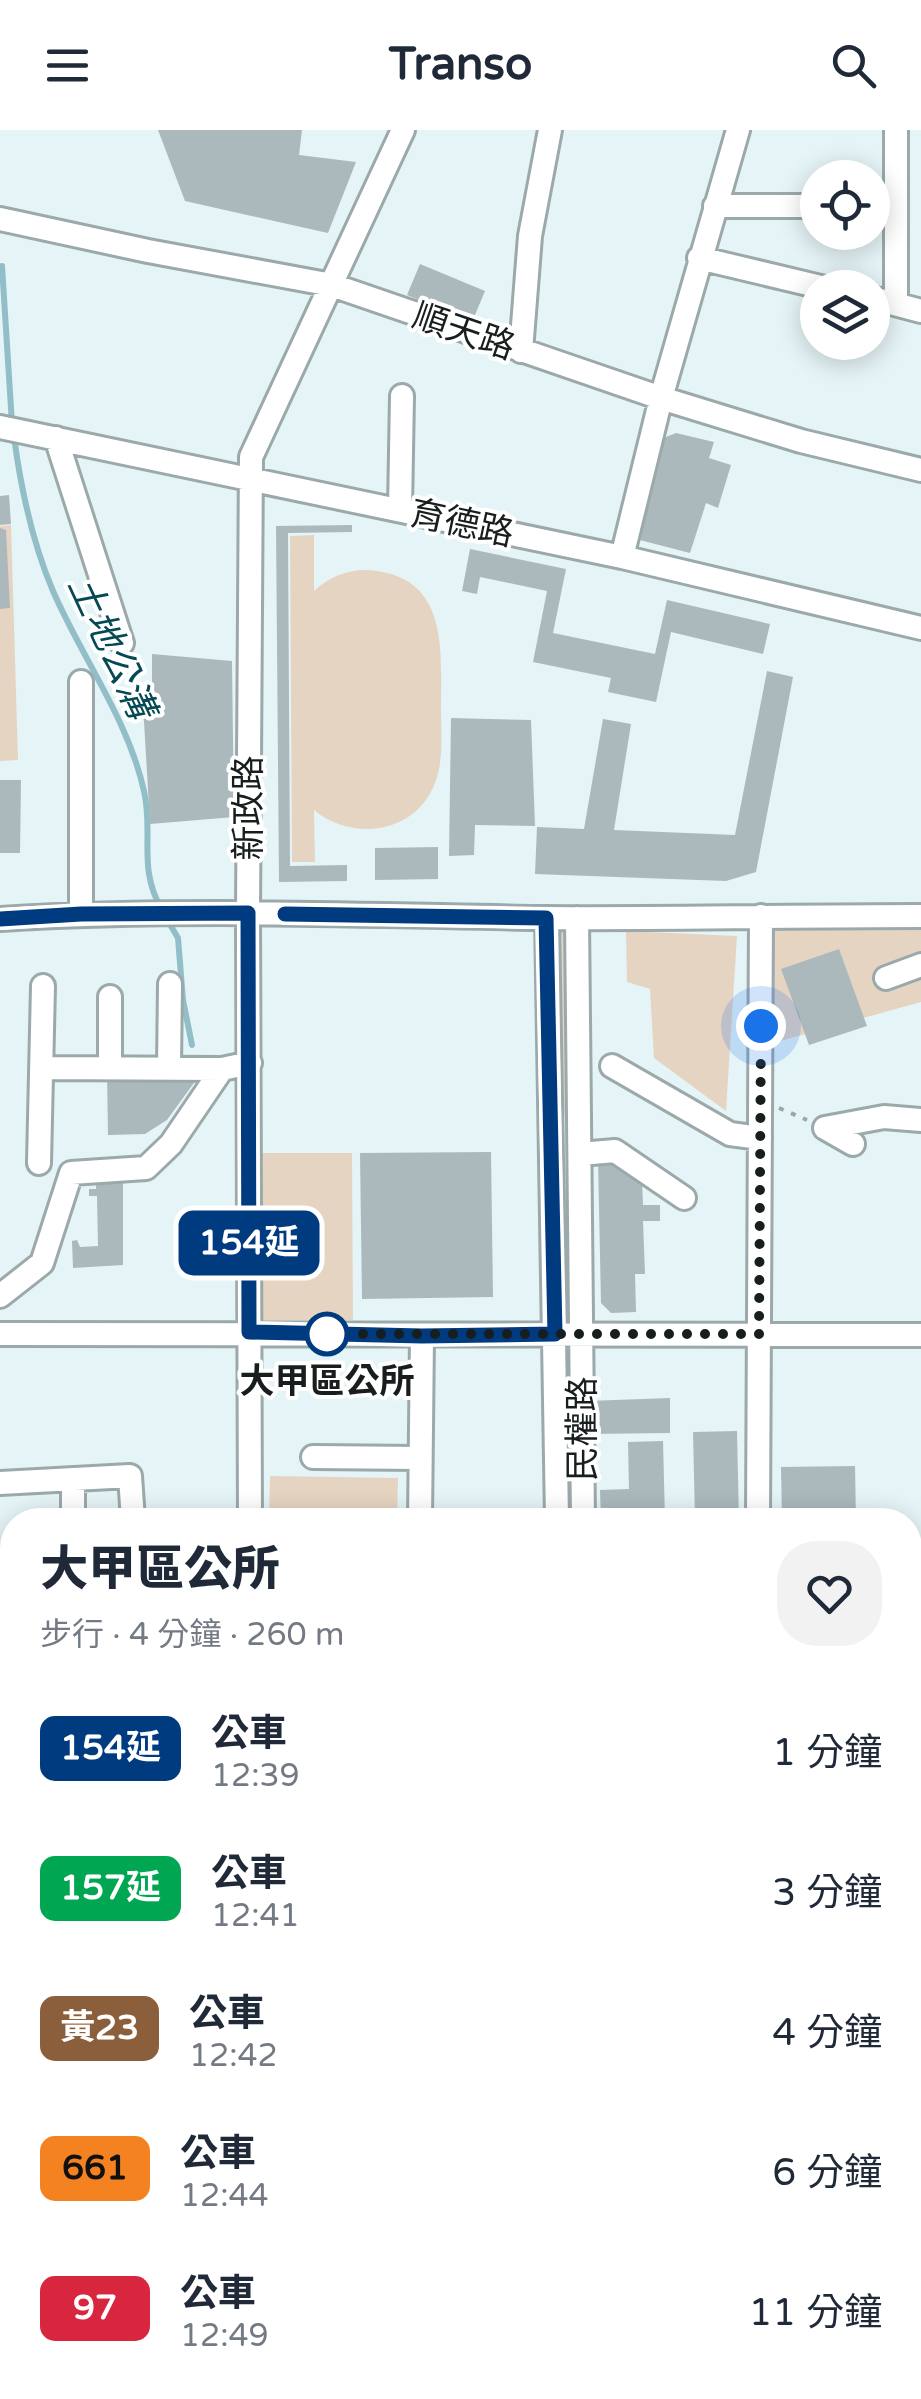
<!DOCTYPE html>
<html lang="zh-TW">
<head>
<meta charset="utf-8">
<style>
	body { margin:0; font-family:"Varela Round","Noto Sans TC",sans-serif; background:#f2f2f3; color:#1f2937; height:100vh; display:flex; flex-direction:column; font-size:38px; white-space:nowrap }
	* { box-sizing:border-box; margin:0 }
	p { font-size:32px; color:#747a83 }
	.icon { flex:none; width:55px; height:55px; fill:none; stroke:currentColor; stroke-width:2; stroke-linecap:round; stroke-linejoin:round }
	.map { position:relative; flex:1; overflow:hidden }
	.side { position:absolute; left:0px; top:1378px; width:922px; height:892px; display:flex; flex-direction:column; background:#fff; border-radius:40px 40px 0 0; box-shadow:0 5px 25px #0003 }
	.side>* { flex:none }
	.badge { padding:0 20px; border-radius:15px; font-size:35px; line-height:65px }
	.buttons { position:absolute; left:800px; top:30px; display:grid; gap:20px }
	.buttons a { display:grid; place-items:center; width:90px; height:90px; border-radius:50%; background:#fff; box-shadow:0 5px 25px #0003; font-size:50px }
	.you { position:absolute; width:50px; height:50px; margin:-25px; border:8px solid #fff; border-radius:50%; background:#1a73e8; box-shadow:0 0 0 15px #1a73e833 }
	.map>.badge { position:absolute; translate:-50% -50%; box-shadow:0 0 0 5px #fff }
	.round { display:grid; place-items:center; flex:none; width:105px; height:105px; border-radius:40px; background:#f2f2f3 }
	.overview { display:flex; align-items:center; justify-content:space-between; height:170px; padding:0 40px }
	h1 { font-size:48px; font-weight:800; line-height:75px }
	ul { padding:0; list-style:none }
	li { display:flex; align-items:center; gap:30px; height:140px; padding:0 40px }
	li div { flex:1 }
	li b { display:block; font-size:38px }
	li em { font-style:normal }
	li .badge { min-width:110px; font-weight:700; text-align:center }
	header { display:flex; justify-content:space-between; align-items:center; height:130px; padding:0 40px; background:#fff; font-size:45px; font-weight:800 }
	.map>svg:first-child { display:block }
	.green { fill:#e6d4c2 }
	.lines { fill:none; stroke-linecap:round; stroke-linejoin:round }
	.stream { stroke:#92bec7; stroke-width:6 }
	.building { fill:#abb9bc }
	.minor-casing { stroke:#9ba9ab; stroke-width:28 }
	.path { stroke:#9aa6a8; stroke-width:4; stroke-dasharray:5 8; stroke-linecap:butt }
	.minor { stroke:#fff; stroke-width:22 }
	.line-casing { stroke:#fff; stroke-width:22 }
	.line { stroke:#003b80; stroke-width:15 }
	.walk { stroke:#181d1e; stroke-width:10; stroke-dasharray:0 18 }
	.stop-dot { fill:#fff; stroke:#003b80; stroke-width:5 }
	.labels { text-anchor:middle; stroke-width:8; stroke-linejoin:round; paint-order:stroke }
	.street-label { font-size:35px; fill:#181d1e; stroke:#fff }
	.stop-label { font-size:35px; font-weight:bold; fill:#181d1e; stroke:#fff }
	.water-label { font-size:38px; font-style:italic; fill:#044953; stroke:#fff }
</style>
</head>
<body>
<header><svg class="icon" aria-label="menu" viewBox="0 0 24 24"><path d="M4 6h16M4 12h16M4 18h16"/></svg>Transo<svg class="icon" aria-label="search" viewBox="0 0 24 24"><circle cx="10" cy="10" r="6"/><path d="M15 15l6 6"/></svg></header>
<div class="map">
<svg width="921" height="2269" viewBox="0 0 921 2269">
	<rect width="100%" height="100%" fill="#e5f4f7"/>
	<!-- green -->
	<path class="green" d="M 11,395 L 18,630 L 0,631 L 0,396 Z
		M 314,405 L 314,461 C 331,445 354,437 377,441 C 449,451 441,523 441,577 C 441,602 444,630 435,653 C 416,704 352,712 314,680 L 315,732 L 292,732 L 290,406 Z
		M 774,788 L 921,788 L 921,872 L 773,913 Z
		M 570,796 L 573,984 L 554,985 L 551,797 Z
		M 626,801 L 737,806 L 726,981 L 654,928 L 650,859 L 627,852 Z
		M 260,1023 L 352,1023 L 353,1190 L 262,1191 Z
		M 270,1346 L 398,1348 L 397,1390 L 269,1390 Z"/>
	<g class="lines">
		<!-- stream -->
		<path class="stream" d="M 2,136 L 12,294
			M 14,307 C 21,359 32,412 53,461 C 82,528 128,589 144,661 C 154,705 137,737 162,780
			M 168,791 L 178,808 L 183,870 L 192,915"/>
	</g>
	<!-- building -->
	<path class="building" d="M 158,0 L 302,0 L 299,25 L 356,32 L 328,103 L 185,71 Z
		M 420,134 L 485,161 L 472,192 L 407,165 Z
		M 676,303 L 714,312 L 709,328 L 731,335 L 718,378 L 706,373 L 690,423 L 632,408 L 656,311 Z
		M 9,365 L 11,394 L 0,395 L 0,366 Z
		M 352,395 L 352,402 L 288,403 L 290,736 L 347,735 L 347,751 L 279,752 L 276,396 Z
		M 0,398 L 6,400 L 10,478 L 0,479 Z
		M 470,419 L 566,439 L 553,503 L 655,524 L 667,470 L 770,494 L 763,524 L 671,502 L 656,572 L 608,562 L 611,548 L 533,532 L 547,461 L 480,447 L 477,464 L 462,461 Z
		M 152,524 L 232,531 L 234,687 L 150,694 L 142,557 L 152,556 Z
		M 767,541 L 793,547 L 756,742 L 726,751 L 535,744 L 537,697 L 584,699 L 603,589 L 631,594 L 614,700 L 735,705 Z
		M 451,588 L 531,590 L 535,696 L 475,695 L 474,725 L 449,726 Z
		M 0,650 L 21,650 L 20,723 L 0,723 Z
		M 438,717 L 438,749 L 375,750 L 375,718 Z
		M 839,819 L 867,896 L 809,915 L 781,839 Z
		M 107,943 L 199,946 L 167,990 L 145,1004 L 108,1005 Z
		M 491,1022 L 493,1167 L 362,1169 L 360,1023 Z
		M 598,1030 L 614,1030 L 642,1050 L 643,1075 L 660,1075 L 660,1091 L 643,1091 L 645,1144 L 635,1144 L 636,1182 L 611,1183 L 601,1173 Z
		M 123,1042 L 123,1135 L 73,1138 L 72,1111 L 77,1110 L 80,1117 L 98,1116 L 97,1066 L 89,1066 L 89,1059 L 96,1059 L 96,1054 L 88,1054 L 87,1044 Z
		M 670,1268 L 670,1303 L 588,1304 L 588,1271 Z
		M 737,1301 L 739,1390 L 695,1390 L 693,1302 Z
		M 663,1311 L 665,1390 L 601,1390 L 600,1360 L 629,1359 L 628,1312 Z
		M 855,1336 L 856,1390 L 782,1390 L 781,1337 Z
		M 0,1754 L 12,1754 L 12,1792 L 0,1792 Z
		M 0,2031 L 12,2031 L 12,2120 L 0,2120 Z
		M 0,2124 L 12,2124 L 12,2197 L 0,2197 Z"/>
	<g class="lines">
		<defs>
			<path id="minor" d="M 715,76 L 818,76
				M 0,89 L 148,121 L 332,155 L 661,268 L 801,311 L 921,340
				M 699,128 L 825,158
				M 872,168 L 921,181
				M 896,174 L 896,0
				M 521,221 L 530,106 L 550,0
				M 0,297 L 622,427 L 921,498
				M 56,308 L 122,513
				M 400,379 L 402,266
				M 622,427 L 661,268 L 738,0
				M 81,552 L 81,784
				M 547,788 L 557,1390
				M 577,788 L 583,1390
				M 0,789 C 180,778 360,785 540,788 C 667,789 794,786 921,786
				M 886,848 L 921,835
				M 612,936 L 730,1004 L 760,1008
				M 43,938 L 222,939
				M 110,938 L 110,867
				M 169,938 L 170,854
				M 853,1014 L 825,998 L 884,987 L 921,990
				M 580,1024 L 615,1021 L 684,1068
				M 39,1033 L 43,856
				M 0,1166 L 42,1133 L 71,1043 L 146,1038 L 171,1014 L 222,939 L 250,933
				M 0,1204 L 921,1205
				M 313,1327 L 420,1328
				M 0,1353 L 130,1346 L 133,1390
				M 73,1390 L 73,1349
				M 250,1390 L 248,783 L 251,327 L 403,0
				M 420,1390 L 422,1206
				M 758,1390 L 761,786
				M 910,1534 L 921,1534
				M 0,1536 L 12,1536
				M 0,1627 L 12,1626
				M 910,1645 L 921,1647
				M 910,1741 L 921,1741
				M 0,1747 L 12,1746
				M 910,1864 L 921,1864
				M 910,1915 L 921,1915
				M 0,1920 L 12,1920
				M 0,2216 L 12,2216
				M 910,2216 L 921,2216
				M 564,2258 L 564,2269
				M 587,2258 L 587,2269
				M 244,2269 L 244,2258"/>
		</defs>
		<!-- minor casing -->
		<use href="#minor" class="minor-casing"/>
		<!-- path -->
		<path class="path" d="M 779,978 L 807,990"/>
		<!-- minor -->
		<use href="#minor" class="minor"/>
	</g>
	<g class="lines">
		<defs>
			<path id="line" d="M 0,789 L 81,784 L 248,783 L 249,1202 L 422,1206 L 555,1204 L 546,788 L 285,784"/>
		</defs>
		<!-- line casing -->
		<use href="#line" class="line-casing"/>
		<!-- line -->
		<use href="#line" class="line"/>
		<!-- walk -->
		<path class="walk" d="M 327,1204 L 759,1204 L 761,896"/>
	</g>
	<!-- markers -->
	<circle class="stop-dot" cx="327" cy="1204" r="20"/>
	<g class="labels">
		<!-- street labels -->
		<g class="street-label">
			<text transform="translate(464 201) rotate(19)" y="12">順天路</text>
			<text transform="translate(462 393) rotate(12)" y="12">育德路</text>
			<text transform="translate(248 678) rotate(-90)" y="12">新政路</text>
			<text transform="translate(582 1299) rotate(-90)" y="12">民權路</text>
		</g>
		<!-- stop labels -->
		<g class="stop-label">
			<text x="327" y="1263">大甲區公所</text>
		</g>
		<!-- water labels -->
		<g class="water-label">
			<text transform="translate(112 517) rotate(65)" y="13">土地公溝</text>
		</g>
	</g>
</svg>
<div class="buttons">
<a><svg class="icon" aria-label="locate" viewBox="0 0 24 24"><circle cx="12" cy="12" r="6"/><path d="M12 2v4M12 18v4M2 12h4M18 12h4"/></svg></a>
<a><svg class="icon" aria-label="layers" viewBox="0 0 24 24"><path d="M12 4l9 5-9 5-9-5zM3 14l9 5 9-5"/></svg></a>
</div>
<div class="you" style="left:761px;top:896px"></div>
<b class="badge" style="left:249px;top:1113px;background:#003b80;color:#fff">154延</b>
<section class="side">
<div class="overview"><div><h1>大甲區公所</h1><p>步行 · 4 分鐘 · 260 m</p></div><a class="round"><svg class="icon" aria-label="heart" viewBox="0 0 24 24"><path d="M12 20l-8-8c-3-5 5-10 8-4 3-6 11-1 8 4z"/></svg></a></div>
<ul>
<li><span class="badge" style="background:#003b80;color:#fff">154延</span><div><b>公車</b><p>12:39</p></div><em>1 分鐘</em></li>
<li><span class="badge" style="background:#00a651;color:#fff">157延</span><div><b>公車</b><p>12:41</p></div><em>3 分鐘</em></li>
<li><span class="badge" style="background:#8b5e3c;color:#fff">黃23</span><div><b>公車</b><p>12:42</p></div><em>4 分鐘</em></li>
<li><span class="badge" style="background:#f58220;color:#111">661</span><div><b>公車</b><p>12:44</p></div><em>6 分鐘</em></li>
<li><span class="badge" style="background:#d7263d;color:#fff">97</span><div><b>公車</b><p>12:49</p></div><em>11 分鐘</em></li>
</ul>
</section>
</div>
</body>
</html>
